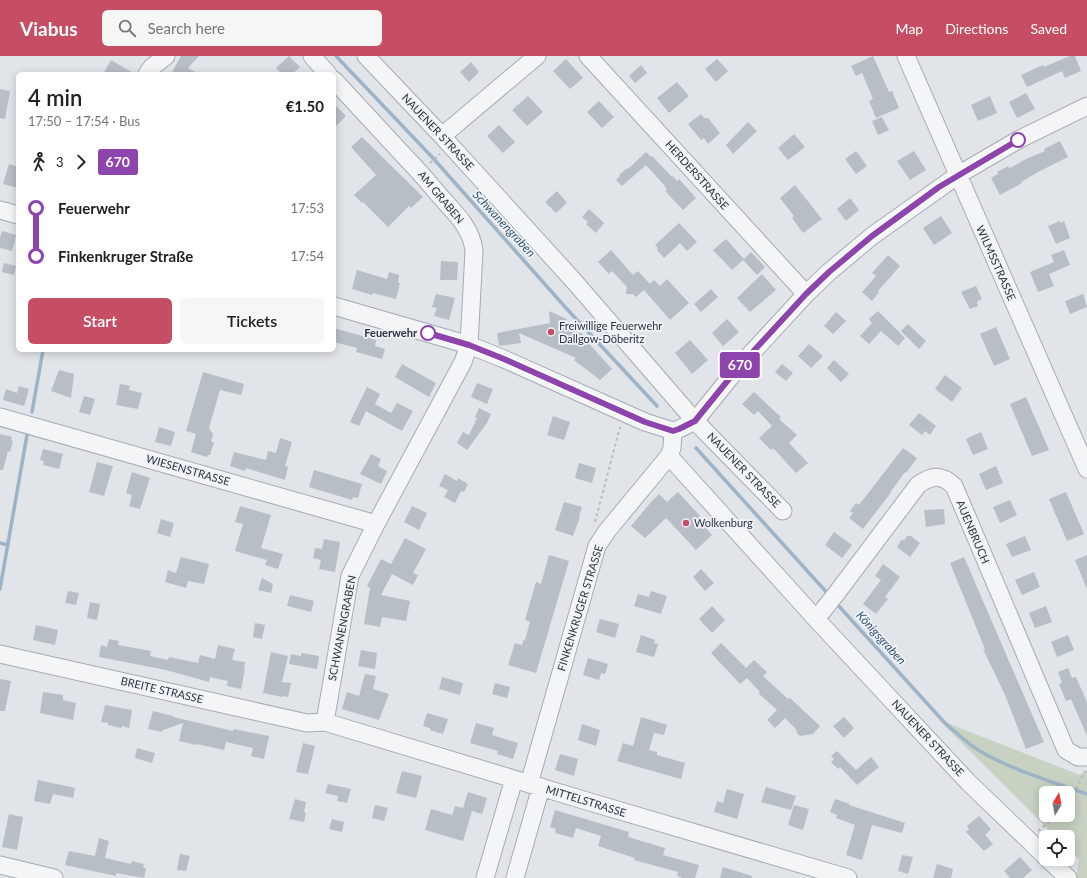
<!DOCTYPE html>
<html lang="en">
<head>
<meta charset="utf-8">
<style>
	body { margin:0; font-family:Lato,sans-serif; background:#f6f6f6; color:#202124; height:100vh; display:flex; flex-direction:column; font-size:15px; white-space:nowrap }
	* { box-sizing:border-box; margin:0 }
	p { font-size:13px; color:#757577 }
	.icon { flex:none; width:22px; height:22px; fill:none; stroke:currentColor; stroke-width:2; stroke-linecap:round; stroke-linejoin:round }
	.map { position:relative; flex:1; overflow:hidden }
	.details { position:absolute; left:16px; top:16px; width:320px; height:280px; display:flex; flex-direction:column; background:#fff; border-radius:6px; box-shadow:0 2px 10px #0003 }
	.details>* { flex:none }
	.badge { padding:0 8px; border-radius:3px; font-size:14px; line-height:26px }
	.needle { width:26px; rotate:10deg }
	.controls { position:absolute; left:1039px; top:730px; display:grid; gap:8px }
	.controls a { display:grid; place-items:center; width:36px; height:36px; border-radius:6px; background:#fff; box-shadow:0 2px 10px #0003; font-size:20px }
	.map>.badge { position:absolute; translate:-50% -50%; box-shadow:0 0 0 2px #fff }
	.legs { display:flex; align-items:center; gap:6px; height:44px; padding:0 12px; font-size:13px }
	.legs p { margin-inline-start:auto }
	.head { display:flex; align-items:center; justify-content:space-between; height:68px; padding:0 12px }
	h1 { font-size:22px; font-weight:600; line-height:30px }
	.button { display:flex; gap:8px; margin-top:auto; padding:8px 12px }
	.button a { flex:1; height:46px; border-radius:6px; background:#c54e64; color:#fff; font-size:16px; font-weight:600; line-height:46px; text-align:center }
	.button a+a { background:#f6f6f6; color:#202124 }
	ul { padding:0 12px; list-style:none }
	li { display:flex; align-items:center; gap:14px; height:48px; font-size:15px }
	li i { display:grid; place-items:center; width:6px; height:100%; margin:0 5px; background:currentColor }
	li i::after { content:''; width:10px; height:10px; margin:-5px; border:3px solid; border-radius:50%; background:#fff }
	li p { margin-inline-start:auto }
	li:first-child i { background:linear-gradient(#0000 50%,currentColor 0) }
	li:last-child i { background:linear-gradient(currentColor 50%,#0000 0) }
	header { display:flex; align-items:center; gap:24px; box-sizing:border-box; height:56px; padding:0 20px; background:#c54e64; color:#fff }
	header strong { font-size:19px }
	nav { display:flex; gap:22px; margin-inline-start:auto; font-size:14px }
	.search { width:280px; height:36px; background:#f6f6f6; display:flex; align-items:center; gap:10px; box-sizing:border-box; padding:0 14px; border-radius:6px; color:#757577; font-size:15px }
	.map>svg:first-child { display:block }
	.green { fill:#c7d2c3; fill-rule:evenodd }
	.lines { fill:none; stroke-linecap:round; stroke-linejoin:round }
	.stream { stroke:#9eb3c6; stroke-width:3.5 }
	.building { fill:#b8bec5 }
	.minor-casing { stroke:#a6abb3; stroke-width:19 }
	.path { stroke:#b7bbc0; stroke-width:2; stroke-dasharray:3 3; stroke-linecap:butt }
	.minor { stroke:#f3f5f7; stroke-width:17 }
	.line-1-casing { stroke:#fff; stroke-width:9 }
	.line-1 { stroke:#8e44ad; stroke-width:6 }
	.stop-1-dot { fill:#fff; stroke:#8e44ad; stroke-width:2 }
	.poi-dot { fill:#c54e64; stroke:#f0f3f6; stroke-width:1.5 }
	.labels { text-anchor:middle; stroke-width:3.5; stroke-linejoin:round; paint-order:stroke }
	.street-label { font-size:11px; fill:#2a333f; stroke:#f0f3f6 }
	.poi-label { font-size:11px; fill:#2a333f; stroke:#f0f3f6; text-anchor:start }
	.stop-label { font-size:11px; font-weight:bold; fill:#2a333f; stroke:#f0f3f6; text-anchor:end }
	.water-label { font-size:12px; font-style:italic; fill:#375370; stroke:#f0f3f6 }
</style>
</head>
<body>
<header>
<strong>Viabus</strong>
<div class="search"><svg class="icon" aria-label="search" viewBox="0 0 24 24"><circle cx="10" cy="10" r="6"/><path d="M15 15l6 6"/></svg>Search here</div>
<nav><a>Map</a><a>Directions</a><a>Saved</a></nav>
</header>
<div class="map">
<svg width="1087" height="822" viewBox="0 0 1087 822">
	<rect width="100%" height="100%" fill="#e1e4e9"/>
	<!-- green -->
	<path class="green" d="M 939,664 L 1080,719 L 1087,714 L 1087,822 L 1076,822 L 1079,803 L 1068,793 L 1068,781 L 1056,781 ZM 1046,737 L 1068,737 L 1068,759 L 1046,759 Z"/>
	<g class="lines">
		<!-- stream -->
		<path class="stream" d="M 336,0 L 432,101 L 566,252 L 657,350
			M 32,356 L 43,294
			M 696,392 L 829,539
			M 0,487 L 8,489
			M 0,533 L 27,379
			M 836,547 L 944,666 C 955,676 966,686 978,694 C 1011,714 1051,725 1087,738"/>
	</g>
	<!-- building -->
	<path class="building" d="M 181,0 L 199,0 L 188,12 L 199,18 L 171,18 Z
		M 289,0 L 300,11 L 292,18 L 282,18 L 276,12 Z
		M 873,0 L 889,36 L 892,35 L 899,52 L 876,62 L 869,45 L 873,43 L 862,17 L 856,20 L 851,10 Z
		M 1070,0 L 1075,0 L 1081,15 L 1065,22 L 1062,15 L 1027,31 L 1021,19 L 1043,9 L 1044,11 Z
		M 566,3 L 583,22 L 570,33 L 553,15 Z
		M 717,3 L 728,15 L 716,26 L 705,13 Z
		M 111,4 L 135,18 L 103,18 Z
		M 471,6 L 479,16 L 469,26 L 460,16 Z
		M 641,9 L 647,17 L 635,27 L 629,20 Z
		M 677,26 L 689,40 L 669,57 L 657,42 Z
		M 0,33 L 10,35 L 5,63 L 0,62 Z
		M 1026,37 L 1035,53 L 1017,62 L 1009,46 Z
		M 528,40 L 543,56 L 527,70 L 512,54 Z
		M 990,40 L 997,57 L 978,65 L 971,49 Z
		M 599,45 L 614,61 L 602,72 L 587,56 Z
		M 334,48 L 346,60 L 334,72 Z
		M 701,58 L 704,62 L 708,62 L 720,77 L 708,88 L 704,82 L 701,84 L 688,68 Z
		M 882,61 L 889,74 L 878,79 L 872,65 Z
		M 748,66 L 757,75 L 733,98 L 726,89 Z
		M 499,69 L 515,86 L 503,97 L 487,80 Z
		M 794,78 L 805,91 L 788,104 L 778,92 Z
		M 362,81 L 423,141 L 411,152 L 409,150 L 388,171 L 363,146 L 362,147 L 354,139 L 376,119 L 351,91 Z
		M 1060,85 L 1068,101 L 1038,116 L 1021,126 L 1022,127 L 1000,139 L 991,122 L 998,118 L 997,116 L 1008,110 L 1009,112 L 1012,111 L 1026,103 L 1045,95 L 1044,93 Z
		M 856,95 L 867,110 L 856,118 L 845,103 Z
		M 914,95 L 926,114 L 910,124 L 897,105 Z
		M 646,96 L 651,101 L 652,100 L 672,121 L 673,120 L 677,125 L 679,123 L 696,142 L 683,154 L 665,135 L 667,134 L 664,129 L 646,109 L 622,130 L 616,124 L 620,120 L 619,119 L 627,112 L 628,113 Z
		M 9,108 L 18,111 L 18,132 L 3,128 Z
		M 795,129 L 822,163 L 803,177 L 792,162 L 794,160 L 780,142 Z
		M 557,135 L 567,147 L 556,157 L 545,146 Z
		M 850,142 L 859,154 L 846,165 L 837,153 Z
		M 589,153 L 604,167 L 596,177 L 586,168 L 588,166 L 582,161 Z
		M 941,160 L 952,177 L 934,189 L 923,172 Z
		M 1060,165 L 1060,167 L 1064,165 L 1070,182 L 1056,188 L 1048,170 Z
		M 679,167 L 697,186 L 687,195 L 680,187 L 664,202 L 657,194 L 658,192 L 655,189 Z
		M 2,175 L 16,179 L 12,195 L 0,192 L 0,182 Z
		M 726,183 L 744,203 L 732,214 L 713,194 Z
		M 611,194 L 633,219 L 638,215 L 650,228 L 654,224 L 660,230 L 667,223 L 689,247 L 670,264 L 644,234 L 636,241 L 633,238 L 626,238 L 627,231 L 612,215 L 609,218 L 598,206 Z
		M 1064,194 L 1070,209 L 1049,218 L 1054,230 L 1038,236 L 1030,216 L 1054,206 L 1051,199 Z
		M 751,196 L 765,211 L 757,219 L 743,204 Z
		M 888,199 L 900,210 L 878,235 L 879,236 L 872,245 L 862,236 L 876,220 L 872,217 Z
		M 441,205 L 458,206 L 457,224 L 440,224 Z
		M 4,207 L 16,210 L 14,219 L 2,216 Z
		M 357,214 L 387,223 L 389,216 L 399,219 L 398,227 L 400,227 L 396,243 L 373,237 L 372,239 L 352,233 Z
		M 762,218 L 776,234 L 750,256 L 737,242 Z
		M 976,230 L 982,243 L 977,246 L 978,250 L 970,253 L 961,236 Z
		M 711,233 L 718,241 L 701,256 L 694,248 Z
		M 436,238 L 455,242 L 449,264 L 434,260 L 437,252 L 432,251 Z
		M 1083,238 L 1087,251 L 1070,258 L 1065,245 Z
		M 549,255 L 567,263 L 564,270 L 583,278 L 582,280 L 612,313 L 600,324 L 574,304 L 576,302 L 519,277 L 521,287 L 499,290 L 497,277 L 550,267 Z
		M 878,255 L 905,282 L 898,290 L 881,275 L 869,288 L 860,280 L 872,267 L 869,263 Z
		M 836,256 L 846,265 L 833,278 L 824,270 Z
		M 727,263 L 739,276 L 723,290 L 712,277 Z
		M 908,268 L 926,285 L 919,293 L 901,275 Z
		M 996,271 L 1010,303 L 994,310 L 980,278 Z
		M 334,272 L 376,284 L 375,290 L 385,293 L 382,303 L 356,296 L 357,292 L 334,286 Z
		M 690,284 L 708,304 L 692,318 L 675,297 Z
		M 809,288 L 823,300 L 811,312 L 798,300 Z
		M 834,304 L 849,318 L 841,326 L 827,312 Z
		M 402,308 L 436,327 L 429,341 L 395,321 Z
		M 782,308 L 793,317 L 786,325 L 775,316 Z
		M 59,314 L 74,318 L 71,342 L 51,335 Z
		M 203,316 L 244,328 L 241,339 L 220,334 L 209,372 L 213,378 L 211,386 L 214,386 L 210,399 L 208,399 L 207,401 L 191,396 L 196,378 L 186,375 Z
		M 945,319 L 962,332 L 952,346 L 935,333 Z
		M 477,327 L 493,333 L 487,348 L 471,341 Z
		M 120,328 L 130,330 L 129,334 L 142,337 L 138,353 L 116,349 Z
		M 19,330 L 29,333 L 24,350 L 3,344 L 6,333 L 17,337 Z
		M 367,331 L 380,338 L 375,348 L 391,357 L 397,347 L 413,355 L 402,375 L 366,355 L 359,370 L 350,366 Z
		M 754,336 L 781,361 L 779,363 L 797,379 L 789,387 L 808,407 L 796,417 L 773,392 L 771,394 L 759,382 L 772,370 L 758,355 L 754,359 L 742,348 Z
		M 84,340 L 95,343 L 90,359 L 79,356 Z
		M 1026,341 L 1049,394 L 1032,400 L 1010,348 Z
		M 479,352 L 491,358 L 487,367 L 467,394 L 457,387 L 463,376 L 469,379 L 477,362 L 475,361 Z
		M 919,357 L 936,370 L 930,379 L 925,375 L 922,379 L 909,369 Z
		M 553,360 L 570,366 L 564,384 L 547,379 Z
		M 159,371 L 175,376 L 171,390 L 155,386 Z
		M 981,376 L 988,393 L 973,399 L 966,383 Z
		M 0,378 L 12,381 L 11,384 L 13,385 L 10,396 L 8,395 L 3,414 L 0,414 Z
		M 280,382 L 292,386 L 285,410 L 288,411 L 285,424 L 246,412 L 245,415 L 230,410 L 234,396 L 266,404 L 268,395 L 276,397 Z
		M 903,392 L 917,402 L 906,417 L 905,416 L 891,435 L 892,435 L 863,473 L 849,462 L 853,457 L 850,455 L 856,447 L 859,449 Z
		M 43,393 L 63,398 L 59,413 L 43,409 L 44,405 L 40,404 Z
		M 371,398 L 381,403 L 378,410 L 387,415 L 381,428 L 360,418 Z
		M 97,406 L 113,410 L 104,440 L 89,436 Z
		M 579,407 L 596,412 L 592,427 L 575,422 Z
		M 996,410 L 1003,427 L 986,434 L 979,418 Z
		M 314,414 L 362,428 L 358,442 L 353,441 L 352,444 L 309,431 Z
		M 132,416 L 150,422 L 140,453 L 129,450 L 132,439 L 126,437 Z
		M 445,418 L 457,425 L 458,422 L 468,428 L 464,436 L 461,435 L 455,447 L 444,441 L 448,434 L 439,430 Z
		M 678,436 L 700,460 L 698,463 L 712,479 L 696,494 L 666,462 L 645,482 L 631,470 L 652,445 L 659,438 L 667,446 Z
		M 1066,436 L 1084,478 L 1067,485 L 1049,443 Z
		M 1010,444 L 1017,459 L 1000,467 L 993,451 Z
		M 564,446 L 582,451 L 579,461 L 580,461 L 573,480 L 555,474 Z
		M 240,450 L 271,459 L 261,492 L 283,498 L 278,513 L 265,509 L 267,504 L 235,495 L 243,468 L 235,466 Z
		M 412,450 L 427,457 L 419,474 L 404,466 Z
		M 944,453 L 945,468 L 926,471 L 924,454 Z
		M 161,463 L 174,467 L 170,481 L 157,477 Z
		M 834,476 L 852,489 L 842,502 L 825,489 Z
		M 907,480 L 911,480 L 920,487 L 910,501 L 897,491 L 902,483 L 904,485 Z
		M 1025,480 L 1031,494 L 1012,501 L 1006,488 Z
		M 405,482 L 426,493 L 413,517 L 418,519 L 413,529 L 392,518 L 381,539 L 410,545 L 406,565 L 382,561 L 380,571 L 364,568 L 370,532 L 367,530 L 381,503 L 391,508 Z
		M 324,483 L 340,486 L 335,516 L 319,513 L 321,504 L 313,502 L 315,492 L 322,493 Z
		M 549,499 L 569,505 L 536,617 L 508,609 L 515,587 L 522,589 L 524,583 L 525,584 L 530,566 L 525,564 L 536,526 L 541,528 Z
		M 1087,499 L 1087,533 L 1075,504 Z
		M 181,501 L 209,508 L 204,528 L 188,525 L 186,532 L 165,526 L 168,514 L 176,517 Z
		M 964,501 L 1044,686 L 1026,693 L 1005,639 L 983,593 L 985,593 L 950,507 Z
		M 883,508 L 900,521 L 885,541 L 888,543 L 876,558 L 863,548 L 881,524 L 875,520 Z
		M 701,513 L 714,527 L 705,535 L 693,521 Z
		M 1034,516 L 1040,531 L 1022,539 L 1015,524 Z
		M 262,522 L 273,528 L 271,537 L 258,534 Z
		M 68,535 L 79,537 L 76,549 L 65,547 Z
		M 651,535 L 667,540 L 661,558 L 634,550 L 638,538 L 649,541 Z
		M 290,539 L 314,545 L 311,556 L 287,550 Z
		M 90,546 L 100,548 L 97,564 L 87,562 Z
		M 712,550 L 725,564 L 712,577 L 699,563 Z
		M 1046,550 L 1052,566 L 1035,572 L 1029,557 Z
		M 600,563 L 619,568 L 615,582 L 596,576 Z
		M 255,567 L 265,569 L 262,583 L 253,581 Z
		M 36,569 L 58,574 L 55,589 L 33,584 Z
		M 641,579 L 655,584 L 654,587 L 658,588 L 654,601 L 636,596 Z
		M 1068,579 L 1074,594 L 1057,601 L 1051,586 Z
		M 109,583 L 119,585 L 118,589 L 151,595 L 150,600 L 168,604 L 169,601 L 198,607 L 200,599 L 215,603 L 218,589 L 235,593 L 232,604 L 245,606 L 244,613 L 245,613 L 241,633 L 227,630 L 228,625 L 210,621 L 209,626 L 166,614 L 99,601 L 101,589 L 107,591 Z
		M 721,587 L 746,612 L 754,604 L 767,616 L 763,620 L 788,643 L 790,642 L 820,670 L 813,678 L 800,680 L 797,677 L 796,673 L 785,662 L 775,672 L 767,664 L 777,654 L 758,637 L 760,636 L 747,622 L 740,628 L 711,597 Z
		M 361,594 L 377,597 L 375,613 L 358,610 Z
		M 271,596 L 288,600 L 282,626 L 291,627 L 288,641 L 282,640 L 282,641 L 263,637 Z
		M 301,597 L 319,600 L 317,613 L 289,608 L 291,598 L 301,600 Z
		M 588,602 L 608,608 L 605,618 L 601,617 L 599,624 L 583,619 Z
		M 1068,612 L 1072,622 L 1076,621 L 1087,646 L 1087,680 L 1071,643 L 1066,645 L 1059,628 L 1062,627 L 1058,616 Z
		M 365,618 L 376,620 L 373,633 L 389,638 L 379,664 L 342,653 L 347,636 L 359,640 Z
		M 442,621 L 463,627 L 460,639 L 439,633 Z
		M 0,623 L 11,625 L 5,655 L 0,655 Z
		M 495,627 L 510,631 L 507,642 L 492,638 Z
		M 43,636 L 63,639 L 63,644 L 76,647 L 73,664 L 40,657 Z
		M 105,649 L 132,654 L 129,672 L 122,670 L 121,672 L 108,669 L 108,667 L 101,666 Z
		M 153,655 L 173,660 L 173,661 L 233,675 L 234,673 L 269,680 L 264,703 L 251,700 L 253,692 L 226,686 L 224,694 L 197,688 L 196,689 L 179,685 L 183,667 L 163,674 L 162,676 L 148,673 Z
		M 427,657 L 448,663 L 443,678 L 430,674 L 430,672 L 423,670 Z
		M 641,661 L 667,669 L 664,679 L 654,677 L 649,694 L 657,696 L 657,699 L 685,707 L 681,723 L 617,705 L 623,687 L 633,690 Z
		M 844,661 L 854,672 L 844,682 L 833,670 Z
		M 476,667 L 494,672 L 492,679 L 518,687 L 513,703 L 497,698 L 498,695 L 470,687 Z
		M 582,668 L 600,674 L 596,690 L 578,684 Z
		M 303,687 L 315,690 L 308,718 L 296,716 Z
		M 137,692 L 155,697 L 152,707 L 135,702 Z
		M 837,695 L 856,714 L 871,701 L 879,711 L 857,729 L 840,711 L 838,713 L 831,706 L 834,703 L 831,700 Z
		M 560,698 L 578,703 L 574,720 L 555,714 Z
		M 402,715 L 422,720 L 416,742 L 396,737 Z
		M 38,724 L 75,732 L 73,742 L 53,738 L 50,748 L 34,745 Z
		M 328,728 L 351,733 L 347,747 L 337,745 L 338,740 L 325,737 Z
		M 766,731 L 796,740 L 791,754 L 761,746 Z
		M 727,733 L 744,738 L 737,763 L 714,756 L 717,745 L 723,747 Z
		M 468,736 L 487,742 L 482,758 L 472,755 L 463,785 L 425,774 L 431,753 L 452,759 L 455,750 L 463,752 Z
		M 295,743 L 306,746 L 304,756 L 306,757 L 304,766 L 289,763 Z
		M 835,743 L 850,748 L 849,749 L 905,767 L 902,777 L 872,769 L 862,804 L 846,799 L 855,769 L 836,762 L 837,759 L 830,756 Z
		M 375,749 L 388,752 L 384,765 L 372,762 Z
		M 794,749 L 809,753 L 803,774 L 788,769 Z
		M 555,754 L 629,776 L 628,781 L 665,792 L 663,799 L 699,809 L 695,822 L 683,822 L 677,820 L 678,816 L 634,804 L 635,802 L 598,790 L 601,780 L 576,772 L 573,782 L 555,777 L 556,773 L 550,771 Z
		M 9,758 L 23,761 L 17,794 L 2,791 Z
		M 979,760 L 991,773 L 985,779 L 993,788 L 984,795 L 966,776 L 969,773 L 967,770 Z
		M 332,763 L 344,766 L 342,776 L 329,773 Z
		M 99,782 L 109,785 L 105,802 L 131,808 L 132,805 L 144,808 L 143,812 L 146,812 L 144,822 L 116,817 L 116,820 L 65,809 L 69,795 L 95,800 Z
		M 180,798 L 190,800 L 186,815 L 177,814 Z
		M 902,799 L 913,801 L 908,818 L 898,815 Z
		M 1020,801 L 1032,814 L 1023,822 L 1010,822 L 1004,815 Z
		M 937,808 L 953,813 L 951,822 L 933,822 Z
		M 723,811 L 752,820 L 752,822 L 720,822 Z"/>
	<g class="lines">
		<defs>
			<path id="minor" d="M 312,0 L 328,18
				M 366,0 L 442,80 L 573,224 L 695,365 L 783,455
				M 588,0 L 806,238
				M 906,0 C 966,138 1027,275 1087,413
				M 147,18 L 152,11 L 166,0
				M 442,80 L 537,0
				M 0,154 L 18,159
				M 334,250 L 469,289 L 504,303 L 645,366 L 673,375 L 679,373 L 695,365 L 737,313 L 806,238 L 829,216 L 872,180 L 958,119 L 1018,84 L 1087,50
				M 0,361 L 376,468
				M 669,400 L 816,563 L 968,726 L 1046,801
				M 816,563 L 836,538 L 918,429 C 932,419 941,418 954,430 L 1066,694 L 1078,701 L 1087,701
				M 0,598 L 307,667 L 325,666 L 580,743 L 848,822
				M 325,666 L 350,520 L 376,468 L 463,306 L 469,289 L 474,195 C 472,172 454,156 439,139 C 429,127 419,115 408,104 L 334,24
				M 529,728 L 597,490 L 607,475 L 669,400 L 672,392 L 673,375
				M 1048,803 L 1068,822
				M 0,809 L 54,822
				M 485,822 L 514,723
				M 515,822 L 541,731"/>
		</defs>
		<!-- minor casing -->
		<use href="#minor" class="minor-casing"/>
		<!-- path -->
		<path class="path" d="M 430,107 L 440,98
			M 595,466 L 620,371
			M 1068,749 L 1085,715
			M 1038,775 L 1058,759"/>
		<!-- minor -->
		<use href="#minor" class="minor"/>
	</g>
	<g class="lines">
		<defs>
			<path id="line-1" d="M 428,277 L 469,289 L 504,303 L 645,366 L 673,375 L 679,373 L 695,365 L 737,313 L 806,238 L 829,216 L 872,180 L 939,131 L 1018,84"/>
		</defs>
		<!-- line-1 casing -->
		<use href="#line-1" class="line-1-casing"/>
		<!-- line-1 -->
		<use href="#line-1" class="line-1"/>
	</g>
	<!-- markers -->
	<g class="stop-1-dot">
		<circle cx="1018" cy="84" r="7"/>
		<circle cx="428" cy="277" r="7"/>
	</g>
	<g class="poi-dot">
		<circle cx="551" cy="276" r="4"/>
		<circle cx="686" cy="467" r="4"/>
	</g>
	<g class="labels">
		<!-- street labels -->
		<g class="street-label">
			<text transform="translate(438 76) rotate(47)" y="4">NAUENER STRASSE</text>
			<text transform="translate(697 119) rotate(48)" y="4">HERDERSTRASSE</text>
			<text transform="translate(441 141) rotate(50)" y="4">AM GRABEN</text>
			<text transform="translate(996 207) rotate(66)" y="4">WILMSSTRASSE</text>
			<text transform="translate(188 414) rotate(16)" y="4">WIESENSTRASSE</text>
			<text transform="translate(744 414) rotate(46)" y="4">NAUENER STRASSE</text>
			<text transform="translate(973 476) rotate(67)" y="4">AUENBRUCH</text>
			<text transform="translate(580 552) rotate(-73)" y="4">FINKENKRUGER STRASSE</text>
			<text transform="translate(342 572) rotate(-79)" y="4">SCHWANENGRABEN</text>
			<text transform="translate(162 634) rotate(13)" y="4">BREITE STRASSE</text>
			<text transform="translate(928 682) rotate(47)" y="4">NAUENER STRASSE</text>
			<text transform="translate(586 745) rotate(17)" y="4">MITTELSTRASSE</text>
		</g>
		<!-- poi labels -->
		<g class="poi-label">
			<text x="559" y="274">Freiwillige Feuerwehr<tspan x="559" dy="13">Dallgow-Döberitz</tspan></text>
			<text x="694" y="471">Wolkenburg</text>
		</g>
		<!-- stop labels -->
		<g class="stop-label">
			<text x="417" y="281">Feuerwehr</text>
		</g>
		<!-- water labels -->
		<g class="water-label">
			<text transform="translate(504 168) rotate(47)" y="4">Schwanengraben</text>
			<text transform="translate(881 582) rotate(48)" y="4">Königsgraben</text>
		</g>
	</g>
</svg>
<div class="controls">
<a><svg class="needle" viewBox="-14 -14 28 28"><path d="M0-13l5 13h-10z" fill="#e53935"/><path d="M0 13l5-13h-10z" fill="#757577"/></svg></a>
<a><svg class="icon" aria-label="locate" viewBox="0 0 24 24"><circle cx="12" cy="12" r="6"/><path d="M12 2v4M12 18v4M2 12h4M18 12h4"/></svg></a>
</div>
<b class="badge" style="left:740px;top:309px;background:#8e44ad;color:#fff">670</b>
<section class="details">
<div class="head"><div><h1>4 min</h1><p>17:50 – 17:54 · Bus</p></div><b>€1.50</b></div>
<div class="legs"><svg class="icon" aria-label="walk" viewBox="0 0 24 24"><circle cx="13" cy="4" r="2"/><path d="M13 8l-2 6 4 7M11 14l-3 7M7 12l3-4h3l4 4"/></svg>3<svg class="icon" aria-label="forward" viewBox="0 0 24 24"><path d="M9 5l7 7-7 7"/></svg><b class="badge" style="background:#8e44ad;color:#fff">670</b></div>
<ul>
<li><i style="color:#8e44ad"></i><b>Feuerwehr</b><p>17:53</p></li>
<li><i style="color:#8e44ad"></i><b>Finkenkruger Straße</b><p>17:54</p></li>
</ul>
<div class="button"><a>Start</a><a>Tickets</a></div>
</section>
</div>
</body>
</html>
